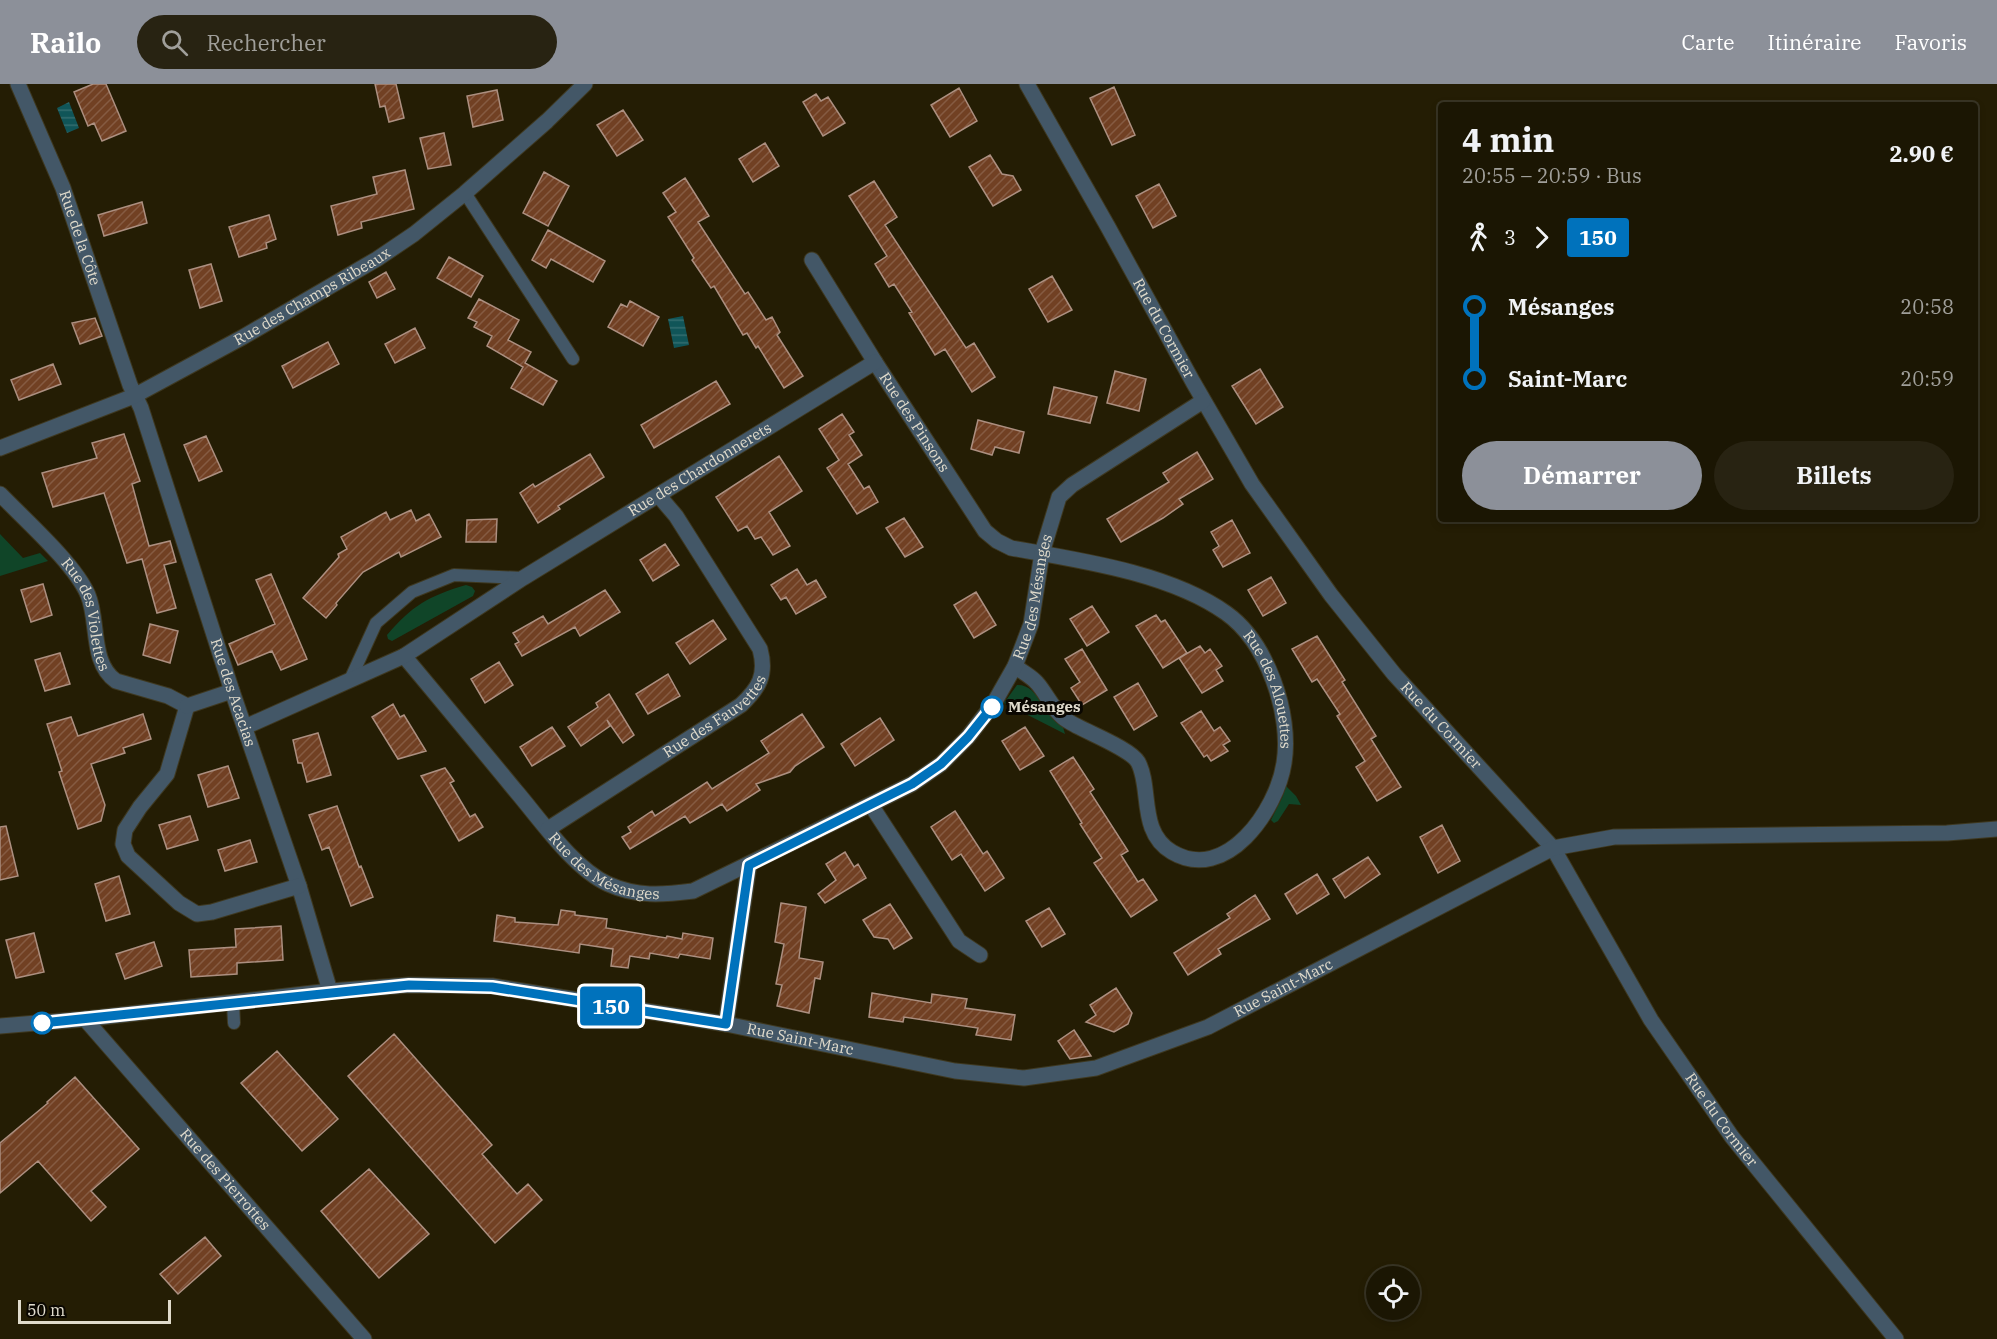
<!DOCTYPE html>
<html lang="fr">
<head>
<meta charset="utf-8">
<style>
	body { margin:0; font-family:"IBM Plex Serif",serif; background:#282312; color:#f1f3f6; height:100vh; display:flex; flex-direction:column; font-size:22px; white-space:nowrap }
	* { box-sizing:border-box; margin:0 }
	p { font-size:20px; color:#a09f9a }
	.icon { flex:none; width:33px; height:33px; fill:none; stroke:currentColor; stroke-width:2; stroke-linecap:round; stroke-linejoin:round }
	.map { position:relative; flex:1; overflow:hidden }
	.side { position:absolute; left:1438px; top:18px; width:540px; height:420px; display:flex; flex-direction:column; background:#1b1603; border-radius:6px; box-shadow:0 3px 9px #0003,0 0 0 2px #393525 }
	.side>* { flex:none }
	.badge { padding:0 12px; border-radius:4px; font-size:21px; line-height:39px }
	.tools { position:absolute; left:1366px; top:1182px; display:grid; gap:12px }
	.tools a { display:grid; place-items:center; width:54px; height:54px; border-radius:50%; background:#1b1603; box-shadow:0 3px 9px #0003,0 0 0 2px #393525; font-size:30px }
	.scale { position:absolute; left:18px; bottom:15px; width:153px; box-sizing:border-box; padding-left:6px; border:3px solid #e0dbcc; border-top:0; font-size:16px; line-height:21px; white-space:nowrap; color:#e0dbcc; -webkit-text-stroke:4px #0a0701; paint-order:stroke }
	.map>.badge { position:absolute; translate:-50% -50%; box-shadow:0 0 0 3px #fff }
	.legs { display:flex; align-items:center; gap:9px; height:66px; padding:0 24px; font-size:20px }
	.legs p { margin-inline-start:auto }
	.summary { display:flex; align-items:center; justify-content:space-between; height:102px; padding:0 24px }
	h1 { font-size:33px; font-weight:700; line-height:45px }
	.button { display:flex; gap:12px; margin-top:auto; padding:12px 24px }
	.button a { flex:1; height:69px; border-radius:36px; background:#8c9099; color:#fff; font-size:24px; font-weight:700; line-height:69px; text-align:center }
	.button a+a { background:#282312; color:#f1f3f6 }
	ul { padding:0 24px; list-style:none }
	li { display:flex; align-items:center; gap:21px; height:72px; font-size:22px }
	li i { display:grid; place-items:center; width:9px; height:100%; margin:0 8px; background:currentColor }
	li i::after { content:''; width:15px; height:15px; margin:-8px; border:4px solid; border-radius:50%; background:#1b1603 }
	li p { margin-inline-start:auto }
	li:first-child i { background:linear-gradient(#0000 50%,currentColor 0) }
	li:last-child i { background:linear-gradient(currentColor 50%,#0000 0) }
	header { display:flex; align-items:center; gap:36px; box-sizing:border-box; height:84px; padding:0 30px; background:#8c9099; color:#fff }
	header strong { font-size:28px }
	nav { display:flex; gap:33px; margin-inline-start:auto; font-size:21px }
	.search { width:420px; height:54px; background:#282312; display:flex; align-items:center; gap:15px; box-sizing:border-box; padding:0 21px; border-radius:33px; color:#a09f9a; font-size:22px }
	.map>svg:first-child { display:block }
	.green { fill:#104528 }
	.water { fill:url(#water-rules) }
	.building { fill:url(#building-hatch); stroke:#ac8f80; stroke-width:1.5 }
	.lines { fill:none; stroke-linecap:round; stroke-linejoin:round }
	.lane-casing { stroke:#3e3820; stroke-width:14 }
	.street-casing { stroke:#3e3820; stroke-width:17 }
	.lane { stroke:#435767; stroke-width:12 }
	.street { stroke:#435767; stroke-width:15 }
	.line-1-casing { stroke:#fff; stroke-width:14 }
	.line-1 { stroke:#0072bc; stroke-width:9 }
	.stop-1-dot { fill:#fff; stroke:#0072bc; stroke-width:3 }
	.labels { text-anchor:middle; stroke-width:6; stroke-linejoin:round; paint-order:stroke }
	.street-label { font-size:15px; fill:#e0dbcc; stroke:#0a0701 }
	.stop-label { font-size:15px; font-weight:bold; fill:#e0dbcc; stroke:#0a0701; text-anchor:start }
</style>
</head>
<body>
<header>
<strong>Railo</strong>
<div class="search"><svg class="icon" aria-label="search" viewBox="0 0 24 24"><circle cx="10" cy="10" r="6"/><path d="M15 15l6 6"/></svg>Rechercher</div>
<nav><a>Carte</a><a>Itinéraire</a><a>Favoris</a></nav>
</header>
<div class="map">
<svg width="1997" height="1255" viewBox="0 0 1997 1255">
	<defs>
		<pattern id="water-rules" width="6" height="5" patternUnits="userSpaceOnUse" patternTransform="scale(1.5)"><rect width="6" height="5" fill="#105558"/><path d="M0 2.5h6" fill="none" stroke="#326d6f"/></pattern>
		<pattern id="building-hatch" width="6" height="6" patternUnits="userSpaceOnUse" patternTransform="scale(1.5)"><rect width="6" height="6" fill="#714023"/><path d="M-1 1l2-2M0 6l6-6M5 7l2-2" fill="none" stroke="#855b42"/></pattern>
	</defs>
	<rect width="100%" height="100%" fill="#241d04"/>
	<!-- green -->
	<path class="green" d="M 0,450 L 23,474 L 40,469 L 48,477 L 0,492 Z
		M 466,501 L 472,503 L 475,507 L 473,512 L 392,557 L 388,555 L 387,551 C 412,522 428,512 466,501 Z
		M 1017,601 C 1039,600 1045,634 1063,643 L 1065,650 L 1004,619 Z
		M 1286,702 L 1296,712 L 1301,721 L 1289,720 L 1278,737 L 1274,739 L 1271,736 L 1282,714 Z"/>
	<!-- water -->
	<path class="water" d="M 69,18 L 79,44 L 67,49 L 57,24 Z
		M 683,232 L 689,261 L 674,264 L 668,235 Z"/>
	<!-- building -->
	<path class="building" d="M 93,0 L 106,0 L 126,47 L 102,57 L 94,39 L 88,42 L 74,8 Z
		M 375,0 L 396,0 L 404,34 L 389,38 L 385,22 L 380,23 Z
		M 1114,3 L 1135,51 L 1112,61 L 1090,14 Z
		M 959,4 L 977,37 L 950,53 L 931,21 Z
		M 497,6 L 503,36 L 473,43 L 467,12 Z
		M 816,10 L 821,17 L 828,13 L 845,39 L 823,52 L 803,18 Z
		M 623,26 L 643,56 L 617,72 L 597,41 Z
		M 444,49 L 451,81 L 428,85 L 420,54 Z
		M 765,59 L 779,82 L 753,98 L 739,75 Z
		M 990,71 L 1002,90 L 1013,92 L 1021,106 L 993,122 L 969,83 Z
		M 405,86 L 414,125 L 361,138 L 362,144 L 338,151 L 331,122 L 377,110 L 373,93 Z
		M 544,88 L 569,102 L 548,142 L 523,129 Z
		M 685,94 L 709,132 L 698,138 L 745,210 L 748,208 L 766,236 L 772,233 L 780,248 L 777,251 L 803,292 L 784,304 L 758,262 L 756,264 L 747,249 L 743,251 L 714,202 L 711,204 L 692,176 L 694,174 L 668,133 L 676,128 L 663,109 Z
		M 874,97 L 897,133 L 885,141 L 966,264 L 974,259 L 995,293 L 972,308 L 945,265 L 935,271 L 909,229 L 912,228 L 894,200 L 889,203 L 875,180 L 887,172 L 849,112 Z
		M 1159,100 L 1176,132 L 1153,144 L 1136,112 Z
		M 142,118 L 147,139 L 104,152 L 98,131 Z
		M 269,131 L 276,155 L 266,159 L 267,164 L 239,173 L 229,143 Z
		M 548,146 L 605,177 L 593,198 L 551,175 L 546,184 L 532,176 Z
		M 449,173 L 483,192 L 471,213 L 437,194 Z
		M 211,180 L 222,217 L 200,224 L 189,186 Z
		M 386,188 L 395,205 L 377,214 L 369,198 Z
		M 1052,192 L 1072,226 L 1048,238 L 1029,205 Z
		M 479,215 L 519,236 L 508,256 L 531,268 L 525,279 L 557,297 L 543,321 L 511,304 L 523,283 L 487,262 L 492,252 L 474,243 L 477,238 L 468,234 Z
		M 630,217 L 659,233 L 643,262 L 608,243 L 621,220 L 627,223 Z
		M 95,234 L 102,252 L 80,260 L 72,239 Z
		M 415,244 L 425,264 L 395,279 L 385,260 Z
		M 328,258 L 339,280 L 293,304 L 282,282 Z
		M 53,280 L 61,300 L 19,316 L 11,296 Z
		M 1260,285 L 1283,323 L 1256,340 L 1232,302 Z
		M 1115,287 L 1146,295 L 1139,327 L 1107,319 Z
		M 716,297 L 730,320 L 654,364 L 641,341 Z
		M 1054,303 L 1097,313 L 1090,339 L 1048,330 Z
		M 842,330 L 854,348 L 849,351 L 862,371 L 848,380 L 864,405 L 869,402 L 878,418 L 857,430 L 827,384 L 839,376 L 819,345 Z
		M 978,336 L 1024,348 L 1019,369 L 995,363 L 992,371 L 971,365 Z
		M 124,350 L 140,397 L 132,400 L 149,462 L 170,457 L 176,478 L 164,481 L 176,524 L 157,529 L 142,475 L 127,479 L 104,409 L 53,423 L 42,389 L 97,374 L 92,359 Z
		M 206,352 L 222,387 L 199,397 L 184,361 Z
		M 1197,368 L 1213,395 L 1179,415 L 1183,420 L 1163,434 L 1121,458 L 1107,435 L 1169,398 L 1163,389 Z
		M 590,370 L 604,393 L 558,422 L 560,425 L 538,439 L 520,409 L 533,400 L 535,403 Z
		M 779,372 L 802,407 L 769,428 L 790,462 L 773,471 L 761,453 L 755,455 L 747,442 L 738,447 L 716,413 Z
		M 411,426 L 416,437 L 429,430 L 441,453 L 401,473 L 399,468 L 363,488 L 336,519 L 337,521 L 326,534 L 303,514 L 339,473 L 338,470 L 347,465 L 341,453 L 386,428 L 390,436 Z
		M 904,434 L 923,463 L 905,473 L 886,444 Z
		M 497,435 L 496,458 L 466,458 L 467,436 Z
		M 1232,436 L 1250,469 L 1223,483 L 1213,466 L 1219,462 L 1211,448 Z
		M 665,460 L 679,481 L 653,497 L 640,476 Z
		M 797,485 L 807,501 L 816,496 L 826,513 L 796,530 L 786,513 L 781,516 L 771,501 Z
		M 271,490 L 307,575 L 281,586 L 272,567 L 238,581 L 229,560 L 275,540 L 256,496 Z
		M 1271,493 L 1286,519 L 1263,532 L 1248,506 Z
		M 43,500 L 52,531 L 31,538 L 21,506 Z
		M 605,506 L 620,528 L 580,552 L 575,543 L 522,572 L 515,560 L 519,558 L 513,549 L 543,532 L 548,540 Z
		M 976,508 L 996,541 L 974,554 L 954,521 Z
		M 1092,522 L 1109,548 L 1087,562 L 1070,535 Z
		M 1156,531 L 1161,538 L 1165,536 L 1187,569 L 1163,584 L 1136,542 Z
		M 713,536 L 726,555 L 690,580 L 676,559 Z
		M 150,540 L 178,547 L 170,579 L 143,571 Z
		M 1317,552 L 1345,596 L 1342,598 L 1376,652 L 1371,655 L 1401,703 L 1377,717 L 1356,683 L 1365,677 L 1337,632 L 1340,630 L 1317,595 L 1312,598 L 1292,565 Z
		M 1200,562 L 1205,569 L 1210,565 L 1222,582 L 1216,586 L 1223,597 L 1202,609 L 1179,574 Z
		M 1082,565 L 1107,606 L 1082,621 L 1071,604 L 1080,598 L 1065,575 Z
		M 60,569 L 70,600 L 45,607 L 35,576 Z
		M 499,578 L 513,601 L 485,619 L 471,595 Z
		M 668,590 L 680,612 L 648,630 L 636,610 Z
		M 1138,599 L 1157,632 L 1134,646 L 1114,613 Z
		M 609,610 L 634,651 L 623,659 L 607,636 L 610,642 L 581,662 L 568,643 L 598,623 L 596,619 Z
		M 393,620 L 400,633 L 404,631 L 426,667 L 398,675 L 372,633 Z
		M 1201,627 L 1214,647 L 1220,643 L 1230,657 L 1223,661 L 1228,667 L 1211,677 L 1207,671 L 1204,673 L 1181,639 Z
		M 143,630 L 151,655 L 123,664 L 125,669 L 91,680 L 105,721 L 101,737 L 78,745 L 59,688 L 62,687 L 47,640 L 71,633 L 78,652 Z
		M 802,630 L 824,663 L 795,682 L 790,688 L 756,700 L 760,706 L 727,727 L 722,720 L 690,739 L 685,732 L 630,765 L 622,753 L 631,748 L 628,743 L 652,727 L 655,732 L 707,698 L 712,705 L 769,669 L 761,657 Z
		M 880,634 L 894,656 L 855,682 L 841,660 Z
		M 552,643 L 565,662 L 532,682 L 520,663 Z
		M 1025,643 L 1044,672 L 1020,686 L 1002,657 Z
		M 318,649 L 331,691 L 307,698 L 302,679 L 298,679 L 293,656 Z
		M 1073,673 L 1094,705 L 1090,708 L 1128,767 L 1121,771 L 1138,798 L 1143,795 L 1157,816 L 1131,833 L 1094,779 L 1102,774 L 1080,740 L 1082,739 L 1050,687 Z
		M 228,682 L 239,714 L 208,723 L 198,691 Z
		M 445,684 L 454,697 L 450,699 L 470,733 L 475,730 L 483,743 L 459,757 L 421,692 Z
		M 337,722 L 359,783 L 361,782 L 373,813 L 351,822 L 329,763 L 322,766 L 309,731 Z
		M 955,727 L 983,770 L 987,767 L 1004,794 L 985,807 L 961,770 L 952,776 L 931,743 Z
		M 190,732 L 198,756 L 167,765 L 159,741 Z
		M 1442,741 L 1460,777 L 1438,789 L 1420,753 Z
		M 6,742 L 18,792 L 0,796 L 0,743 Z
		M 250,756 L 257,778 L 225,787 L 218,766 Z
		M 845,768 L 854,783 L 858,780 L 866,794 L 825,819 L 818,810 L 836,796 L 826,780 Z
		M 1368,773 L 1380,790 L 1345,814 L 1333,795 Z
		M 1317,790 L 1329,810 L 1297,830 L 1285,810 Z
		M 119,792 L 130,830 L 106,837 L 95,800 Z
		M 1255,811 L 1270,835 L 1218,865 L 1221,870 L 1188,891 L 1174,869 L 1230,834 L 1227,830 Z
		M 781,819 L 806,823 L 799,874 L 823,878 L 820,895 L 815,894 L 809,929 L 777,922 L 782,901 L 776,900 L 784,860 L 775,858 Z
		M 890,820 L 912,854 L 894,865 L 888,855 L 874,853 L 863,836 Z
		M 1049,824 L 1065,850 L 1042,863 L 1026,837 Z
		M 561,826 L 575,828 L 575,831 L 607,835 L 606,844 L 666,854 L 667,852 L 682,855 L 683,849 L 713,854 L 710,875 L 680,870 L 678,874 L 650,869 L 649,875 L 630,872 L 628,884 L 611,882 L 613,865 L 580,860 L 579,869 L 494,857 L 497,831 L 515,834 L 515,838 L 558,841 Z
		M 281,842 L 283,876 L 237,879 L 237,890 L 191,893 L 189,866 L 236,863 L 235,845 Z
		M 34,849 L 44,888 L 16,894 L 6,856 Z
		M 154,858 L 162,882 L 125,895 L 116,870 Z
		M 1116,904 L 1132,929 L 1128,940 L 1114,948 L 1086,938 L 1096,931 L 1090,921 Z
		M 872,909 L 931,919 L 932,910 L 967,915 L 965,924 L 1015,931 L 1011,956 L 976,951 L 978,944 L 904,933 L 903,938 L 869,933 Z
		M 1074,946 L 1091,972 L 1070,975 L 1058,957 Z
		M 394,950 L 492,1061 L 482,1070 L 517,1110 L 528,1100 L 542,1116 L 495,1159 L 348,992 Z
		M 277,967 L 338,1035 L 302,1067 L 241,999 Z
		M 75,993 L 139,1065 L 91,1107 L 106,1123 L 91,1137 L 38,1077 L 0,1109 L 0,1059 L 48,1019 L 47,1018 Z
		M 369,1085 L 429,1150 L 379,1194 L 321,1127 Z
		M 205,1153 L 221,1172 L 178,1210 L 160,1190 Z"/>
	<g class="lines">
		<defs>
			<path id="lane" d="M 465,109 L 573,275
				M 350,596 L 376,539 L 412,508 L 454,491 L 523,494
				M 233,918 L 234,939"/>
			<g id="street">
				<path id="s1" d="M 18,0 L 63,104 L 130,301 L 141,324 L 232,607 L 299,802 L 330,907"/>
				<path id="s2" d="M 1027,0 L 1108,143 L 1193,298 L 1252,400 L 1331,511 L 1394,590 L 1553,764 L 1651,936 L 1732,1053 L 1896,1255"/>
				<path id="s3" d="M 812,176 L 875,278 L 985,447 L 997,457 L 1011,464 C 1079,476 1170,489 1226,529 C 1267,558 1292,630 1284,679 C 1277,726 1226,800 1172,768 C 1138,748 1152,704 1138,678 C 1130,664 1083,647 1068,637 C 1054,629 1047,610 1037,599 C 1031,592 1022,588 1015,582"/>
				<path id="s4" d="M 0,364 L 134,312 L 243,253 L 377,175 L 414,150 L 465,109 L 547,37 L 585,0"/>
				<path id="s5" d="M 0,410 C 25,436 75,480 88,511 C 99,537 90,579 116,597 L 168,612 L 187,622 L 167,690 L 140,723 L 125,746 L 123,760 L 128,772 L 179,819 L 197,830 L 212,828 L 299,802"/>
				<path id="s6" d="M 404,572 C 441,616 478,661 515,706 C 540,735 573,784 608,800 C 637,813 662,811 693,807 L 912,700 L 941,680 L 968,653 L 994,619 L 1015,582 L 1031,540 L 1042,469 L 1059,413 L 1072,401 L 1203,317"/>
				<path d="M 187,622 L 232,607"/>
				<path id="s7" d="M 245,643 L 404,572 L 523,494 L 875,278"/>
				<path d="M 871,721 L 959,857 L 980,871"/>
				<path id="s8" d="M 548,745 L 741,621 C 759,604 767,591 760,565 L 676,432 L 659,412"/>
				<path id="s9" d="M 85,935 L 364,1255"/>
				<path d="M 726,940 L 749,781"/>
				<path id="s10" d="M 0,942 L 85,935 L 330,907 L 409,901 L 492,902 L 726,940 L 955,987 L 1024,994 L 1096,984 L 1208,943 L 1553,764 L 1614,753 L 1947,749 L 1997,745"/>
			</g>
		</defs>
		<!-- lane casing -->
		<use href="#lane" class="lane-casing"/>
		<!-- street casing -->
		<use href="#street" class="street-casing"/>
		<!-- lane -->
		<use href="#lane" class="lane"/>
		<!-- street -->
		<use href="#street" class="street"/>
	</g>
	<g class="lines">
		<defs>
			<path id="line-1" d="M 42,939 L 409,901 L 492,903 L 726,940 L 749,781 L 912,700 L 941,680 L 968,653 L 992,623"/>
		</defs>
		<!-- line-1 casing -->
		<use href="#line-1" class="line-1-casing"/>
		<!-- line-1 -->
		<use href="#line-1" class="line-1"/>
	</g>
	<!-- markers -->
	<g class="stop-1-dot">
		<circle cx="992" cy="623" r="10"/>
		<circle cx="42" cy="939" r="10"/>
	</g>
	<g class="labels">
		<!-- street labels -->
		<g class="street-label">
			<text dy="5" stroke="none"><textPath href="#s1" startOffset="166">Rue de la Côte</textPath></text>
			<text dy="5" stroke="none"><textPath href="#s4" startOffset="348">Rue des Champs Ribeaux</textPath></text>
			<text dy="5" stroke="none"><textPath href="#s2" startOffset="280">Rue du Cormier</textPath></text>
			<text dy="5" stroke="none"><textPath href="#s3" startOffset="192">Rue des Pinsons</textPath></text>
			<text dy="5" stroke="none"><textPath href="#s7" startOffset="524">Rue des Chardonnerets</textPath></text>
			<text dy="5" stroke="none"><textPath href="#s6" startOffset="868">Rue des Mésanges</textPath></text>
			<text dy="5" stroke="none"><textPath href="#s5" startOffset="152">Rue des Violettes</textPath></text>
			<text dy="5" stroke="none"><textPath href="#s3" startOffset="670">Rue des Alouettes</textPath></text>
			<text dy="5" stroke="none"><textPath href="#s1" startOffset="646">Rue des Acacias</textPath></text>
			<text dy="5" stroke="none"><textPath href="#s8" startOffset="202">Rue des Fauvettes</textPath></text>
			<text dy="5" stroke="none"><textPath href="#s2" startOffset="766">Rue du Cormier</textPath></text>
			<text dy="5" stroke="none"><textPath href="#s6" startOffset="296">Rue des Mésanges</textPath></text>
			<text dy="5" stroke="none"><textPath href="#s10" startOffset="1311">Rue Saint-Marc</textPath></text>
			<text dy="5" stroke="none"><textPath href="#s10" startOffset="807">Rue Saint-Marc</textPath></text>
			<text dy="5" stroke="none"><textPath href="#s2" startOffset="1252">Rue du Cormier</textPath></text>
			<text dy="5" stroke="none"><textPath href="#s9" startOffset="213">Rue des Pierrottes</textPath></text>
		</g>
		<!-- stop labels -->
		<g class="stop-label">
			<text x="1008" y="628">Mésanges</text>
		</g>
	</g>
</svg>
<div class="tools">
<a><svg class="icon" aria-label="locate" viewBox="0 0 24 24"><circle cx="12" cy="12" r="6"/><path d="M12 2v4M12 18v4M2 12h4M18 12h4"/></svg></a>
</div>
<div class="scale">50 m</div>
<b class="badge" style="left:611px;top:922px;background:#0072bc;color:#fff">150</b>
<section class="side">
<div class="summary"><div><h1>4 min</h1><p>20:55 – 20:59 · Bus</p></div><b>2.90 €</b></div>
<div class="legs"><svg class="icon" aria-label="walk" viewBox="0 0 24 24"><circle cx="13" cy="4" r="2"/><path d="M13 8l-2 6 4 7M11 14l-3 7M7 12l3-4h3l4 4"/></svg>3<svg class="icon" aria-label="forward" viewBox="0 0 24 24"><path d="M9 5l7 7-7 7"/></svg><b class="badge" style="background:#0072bc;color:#fff">150</b></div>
<ul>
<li><i style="color:#0072bc"></i><b>Mésanges</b><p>20:58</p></li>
<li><i style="color:#0072bc"></i><b>Saint-Marc</b><p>20:59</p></li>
</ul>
<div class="button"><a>Démarrer</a><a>Billets</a></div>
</section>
</div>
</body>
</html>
